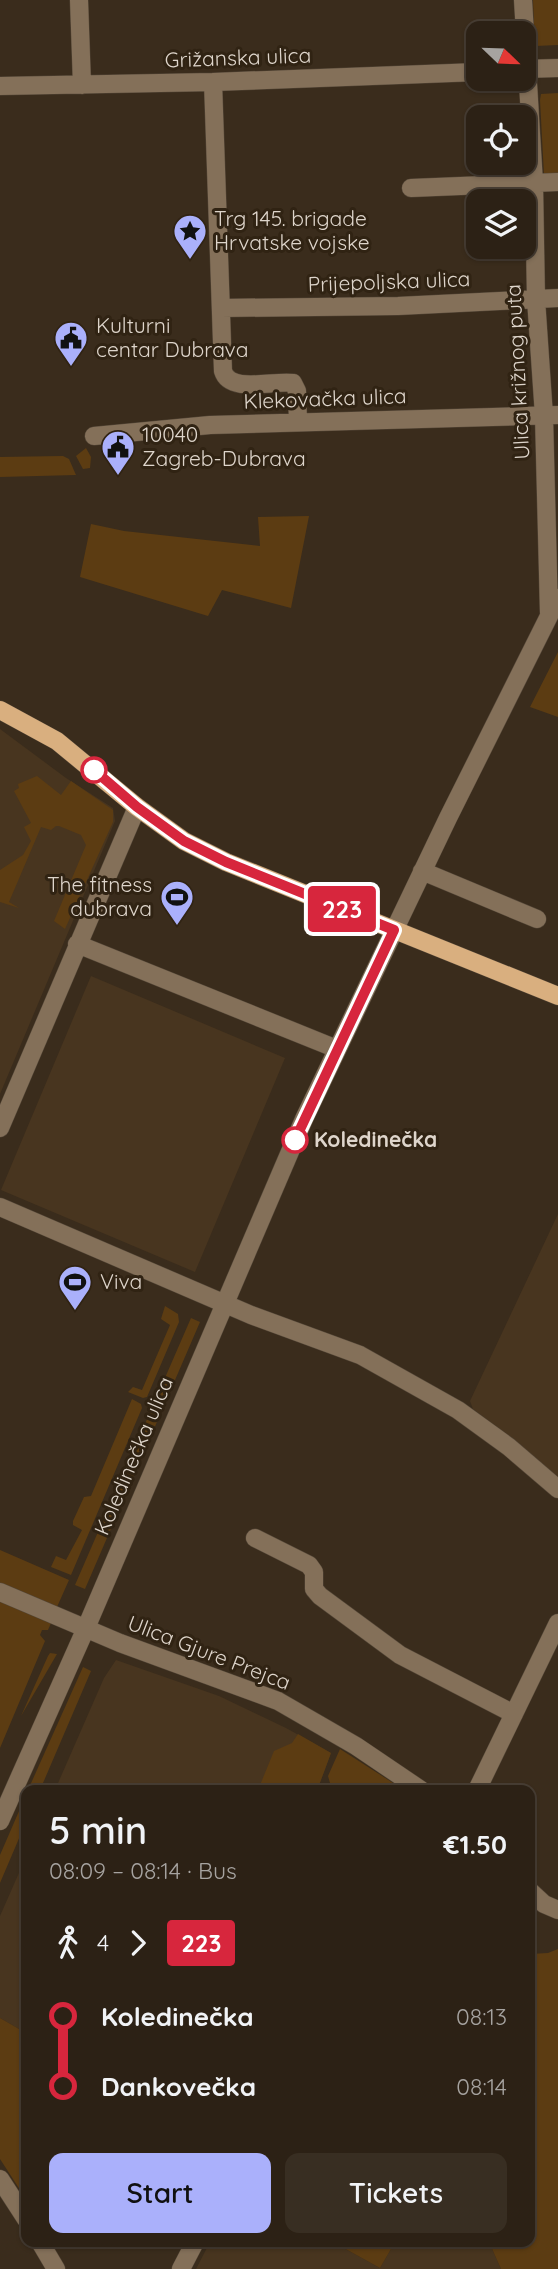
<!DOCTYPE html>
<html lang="en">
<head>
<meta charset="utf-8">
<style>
	body { margin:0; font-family:Quicksand,sans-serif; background:#382e22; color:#f1f3f6; height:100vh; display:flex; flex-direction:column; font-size:26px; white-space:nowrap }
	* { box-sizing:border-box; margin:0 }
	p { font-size:23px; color:#a6a3a0 }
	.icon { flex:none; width:38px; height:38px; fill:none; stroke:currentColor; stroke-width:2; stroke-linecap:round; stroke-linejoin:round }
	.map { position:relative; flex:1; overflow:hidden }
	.side { position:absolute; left:21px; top:1785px; width:514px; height:462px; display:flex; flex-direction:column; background:#2c2115; border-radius:14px; box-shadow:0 2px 5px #0004,0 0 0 2px #483e34 }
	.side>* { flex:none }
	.badge { padding:0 14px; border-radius:5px; font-size:24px; line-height:46px }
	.needle { width:46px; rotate:113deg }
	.controls { position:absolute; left:466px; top:21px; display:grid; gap:14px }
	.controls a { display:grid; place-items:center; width:70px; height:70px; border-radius:14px; background:#2c2115; box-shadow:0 2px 5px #0004,0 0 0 2px #483e34; font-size:35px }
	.map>.badge { position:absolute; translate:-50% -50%; box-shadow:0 0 0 4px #fff }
	.legs { display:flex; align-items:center; gap:10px; height:77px; padding:0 28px; font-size:23px }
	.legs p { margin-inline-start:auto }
	.overview { display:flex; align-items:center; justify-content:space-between; height:119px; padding:0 28px }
	h1 { font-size:38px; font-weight:600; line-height:52px }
	.action { display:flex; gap:14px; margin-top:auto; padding:14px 28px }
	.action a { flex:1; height:80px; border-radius:14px; background:#aab0fb; color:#111; font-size:28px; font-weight:600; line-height:80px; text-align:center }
	.action a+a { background:#382e22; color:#f1f3f6 }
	ul { padding:0 28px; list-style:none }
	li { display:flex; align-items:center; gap:24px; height:70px; font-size:26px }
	li i { display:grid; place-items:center; width:10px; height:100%; margin:0 9px; background:currentColor }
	li i::after { content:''; width:18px; height:18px; margin:-9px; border:5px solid; border-radius:50%; background:#2c2115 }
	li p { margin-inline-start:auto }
	li:first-child i { background:linear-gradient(#0000 50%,currentColor 0) }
	li:last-child i { background:linear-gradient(currentColor 50%,#0000 0) }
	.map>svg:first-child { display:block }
	.built { fill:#48351f }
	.green { fill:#5c3c12 }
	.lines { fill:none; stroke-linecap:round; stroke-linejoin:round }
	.minor-casing { stroke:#544738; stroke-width:19 }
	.major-casing { stroke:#544738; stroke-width:19 }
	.minor { stroke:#847059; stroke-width:18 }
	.major { stroke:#d9af7f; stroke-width:18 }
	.line-1-casing { stroke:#fff; stroke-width:16 }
	.line-1 { stroke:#d7263d; stroke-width:10 }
	.stop-1-dot { fill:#fff; stroke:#d7263d; stroke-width:3.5 }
	.labels { text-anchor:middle; stroke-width:6; stroke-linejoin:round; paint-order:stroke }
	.street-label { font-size:21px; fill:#ded5cb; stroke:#302313 }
	.poi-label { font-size:21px; fill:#ded5cb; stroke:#302313; text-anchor:start }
	.stop-label { font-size:21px; font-weight:bold; fill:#ded5cb; stroke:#302313; text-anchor:start }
</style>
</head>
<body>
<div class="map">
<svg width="558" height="2269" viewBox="0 0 558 2269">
	<rect width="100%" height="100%" fill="#3a2c1c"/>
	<!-- built -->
	<path class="built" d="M 0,729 L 66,778 L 113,808 L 115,821 L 0,1094 Z
		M 91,976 L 285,1058 L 195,1272 L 1,1190 Z
		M 558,1214 L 558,1480 L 506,1434 L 473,1409 L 470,1401 Z
		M 116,1660 L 219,1696 L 286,1728 L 331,1753 L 318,1788 L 316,1790 L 55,1790 L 104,1678 Z
		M 26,1857 L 26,2033 L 0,2018 L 0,1916 Z
		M 210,2242 L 333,2242 L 380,2268 L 395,2242 L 489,2242 L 501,2269 L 196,2269 Z"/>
	<!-- green -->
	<path class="green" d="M 533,0 L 558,0 L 558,45 L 535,46 Z
		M 558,93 L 558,174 L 544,175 L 540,100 L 541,94 Z
		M 86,448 L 91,457 L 90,468 L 83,469 L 76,456 Z
		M 63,456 L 69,459 L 76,475 L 0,477 L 0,457 Z
		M 309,516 L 291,608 L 222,590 L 208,616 L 80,577 L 91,524 L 124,531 L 260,546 L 258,517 Z
		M 558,652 L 558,717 L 530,707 Z
		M 37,776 L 61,795 L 71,781 L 113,810 L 113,822 L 65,929 L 54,921 L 86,845 L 81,835 L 59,826 L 56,826 L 51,830 L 41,827 L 9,902 L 19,908 L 0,902 L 0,870 L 23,855 L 31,841 L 24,827 L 31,823 L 14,791 L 19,788 L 18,784 Z
		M 165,1306 L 178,1314 L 179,1322 L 147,1397 L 143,1398 L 128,1392 L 133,1387 L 142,1390 L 170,1325 L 161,1319 Z
		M 191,1318 L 200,1322 L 85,1589 L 75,1585 Z
		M 132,1399 L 141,1404 L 142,1408 L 71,1575 L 51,1567 L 56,1556 L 66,1560 L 82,1530 L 73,1525 L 73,1521 L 84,1497 L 91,1496 Z
		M 0,1550 L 69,1580 L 57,1607 L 0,1583 Z
		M 0,1601 L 51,1623 L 48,1630 L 42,1630 L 40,1635 L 45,1641 L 0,1748 Z
		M 50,1653 L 57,1654 L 21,1716 L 48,1656 Z
		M 83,1667 L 91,1671 L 40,1790 L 28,1790 Z
		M 298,1734 L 331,1753 L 318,1788 L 316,1790 L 258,1790 L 274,1751 L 292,1743 Z
		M 340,1749 L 404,1790 L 332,1790 L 328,1776 Z
		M 26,1795 L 26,1822 L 0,1883 L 0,1855 Z
		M 558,1949 L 558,2269 L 501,2269 L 489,2242 L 530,2242 L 530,1954 L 548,1953 Z
		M 0,2018 L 26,2033 L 26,2199 L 0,2159 Z
		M 333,2242 L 395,2242 L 380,2268 Z"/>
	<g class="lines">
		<defs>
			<path id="minor" d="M 79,0 L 82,85
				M 523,0 L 534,183 L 536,299 L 544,416 L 549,613
				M 523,69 L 558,68
				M 213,82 L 223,371 C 230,394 273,380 293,383 L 297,391 L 298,422
				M 0,86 L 213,82 L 478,72
				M 411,188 L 558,182
				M 221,308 L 398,306 L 558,298
				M 94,436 L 210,425 L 558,415
				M 422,871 L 537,919
				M 77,944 L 337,1049
				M 0,1128 L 137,807
				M 0,1207 L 251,1315 L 360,1355 L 458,1410 L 509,1447 L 558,1489
				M 255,1538 L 309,1565 L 314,1572 L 314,1589 L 320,1596 L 400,1655 L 514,1714
				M 0,1592 L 120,1643 L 278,1701 L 356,1746 L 421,1790
				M 477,1790 L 558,1623
				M 0,1821 L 86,1628 L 304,1119 L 448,818 L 558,598
				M 530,1891 L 544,1904 L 558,1910
				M 0,2179 L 26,2219
				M 40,2242 L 56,2269
				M 181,2269 L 195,2242"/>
			<path id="major" d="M 0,710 L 57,741 L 137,807 L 184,841 L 226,862 L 558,996"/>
		</defs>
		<!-- minor casing -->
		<use href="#minor" class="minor-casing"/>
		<!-- major casing -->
		<use href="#major" class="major-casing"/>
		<!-- minor -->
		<use href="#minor" class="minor"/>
		<!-- major -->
		<use href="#major" class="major"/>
	</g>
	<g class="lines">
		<defs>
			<path id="line-1" d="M 94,770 L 137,807 L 184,841 L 226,862 L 394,930 L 295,1140"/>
		</defs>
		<!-- line-1 casing -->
		<use href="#line-1" class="line-1-casing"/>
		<!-- line-1 -->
		<use href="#line-1" class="line-1"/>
	</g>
	<!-- icons -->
	<defs>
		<symbol id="sight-pin" viewBox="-11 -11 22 30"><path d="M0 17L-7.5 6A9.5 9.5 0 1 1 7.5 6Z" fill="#aab0fb" stroke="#302313"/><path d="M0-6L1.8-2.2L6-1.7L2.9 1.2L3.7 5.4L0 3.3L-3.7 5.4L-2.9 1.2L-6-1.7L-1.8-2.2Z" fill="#111"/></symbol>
		<symbol id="civic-pin" viewBox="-11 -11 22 30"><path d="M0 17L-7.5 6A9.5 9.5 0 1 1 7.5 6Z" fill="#aab0fb" stroke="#302313"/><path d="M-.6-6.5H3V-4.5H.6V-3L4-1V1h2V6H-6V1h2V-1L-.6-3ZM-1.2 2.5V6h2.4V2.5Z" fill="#111"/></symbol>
		<symbol id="stadium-pin" viewBox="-11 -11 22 30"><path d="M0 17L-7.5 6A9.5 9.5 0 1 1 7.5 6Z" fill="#aab0fb" stroke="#302313"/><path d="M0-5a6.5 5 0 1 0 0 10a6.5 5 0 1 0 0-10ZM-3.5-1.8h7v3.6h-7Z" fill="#111"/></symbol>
	</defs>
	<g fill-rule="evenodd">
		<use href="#sight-pin" x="171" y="212" width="38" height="52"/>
		<use href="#civic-pin" x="52" y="319" width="38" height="52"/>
		<use href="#civic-pin" x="99" y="428" width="38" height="52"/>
		<use href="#stadium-pin" x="158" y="878" width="38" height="52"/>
		<use href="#stadium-pin" x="56" y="1263" width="38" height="52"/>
	</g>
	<!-- markers -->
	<g class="stop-1-dot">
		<circle cx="94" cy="770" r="12"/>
		<circle cx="295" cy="1140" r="12"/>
	</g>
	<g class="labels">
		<!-- street labels -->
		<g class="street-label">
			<text transform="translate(238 58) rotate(-2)" y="7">Grižanska ulica</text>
			<text transform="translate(389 282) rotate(-2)" y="7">Prijepoljska ulica</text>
			<text transform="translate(518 372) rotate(-93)" y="7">Ulica križnog puta</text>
			<text transform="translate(325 399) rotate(-2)" y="7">Klekovačka ulica</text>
			<text transform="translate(134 1456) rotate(-67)" y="7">Koledinečka ulica</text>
			<text transform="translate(209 1653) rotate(21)" y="7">Ulica Gjure Prejca</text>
		</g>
		<!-- poi labels -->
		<g class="poi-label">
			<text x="214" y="226">Trg 145. brigade<tspan x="214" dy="24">Hrvatske vojske</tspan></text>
			<text x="96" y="333">Kulturni<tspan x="96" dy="24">centar Dubrava</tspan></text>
			<text x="142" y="442">10040<tspan x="142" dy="24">Zagreb-Dubrava</tspan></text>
			<text x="152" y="892" text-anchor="end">The fitness<tspan x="152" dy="24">dubrava</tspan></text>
			<text x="100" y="1289">Viva</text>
		</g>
		<!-- stop labels -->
		<g class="stop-label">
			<text x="314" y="1147">Koledinečka</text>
		</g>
	</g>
</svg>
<div class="controls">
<a><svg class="needle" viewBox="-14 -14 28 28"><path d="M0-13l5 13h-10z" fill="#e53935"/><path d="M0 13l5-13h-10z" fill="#a6a3a0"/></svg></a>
<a><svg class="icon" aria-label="locate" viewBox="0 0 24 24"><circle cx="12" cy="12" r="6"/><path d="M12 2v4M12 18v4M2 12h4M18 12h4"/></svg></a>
<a><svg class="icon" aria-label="layers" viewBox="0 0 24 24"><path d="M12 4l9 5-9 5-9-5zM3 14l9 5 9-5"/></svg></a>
</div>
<b class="badge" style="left:342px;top:909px;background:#d7263d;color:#fff">223</b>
<section class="side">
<div class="overview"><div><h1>5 min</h1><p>08:09 – 08:14 · Bus</p></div><b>€1.50</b></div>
<div class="legs"><svg class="icon" aria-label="walk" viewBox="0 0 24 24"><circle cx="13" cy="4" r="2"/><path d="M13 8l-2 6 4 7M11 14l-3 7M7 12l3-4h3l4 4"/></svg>4<svg class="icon" aria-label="forward" viewBox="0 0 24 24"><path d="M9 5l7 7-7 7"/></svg><b class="badge" style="background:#d7263d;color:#fff">223</b></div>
<ul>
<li><i style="color:#d7263d"></i><b>Koledinečka</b><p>08:13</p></li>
<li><i style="color:#d7263d"></i><b>Dankovečka</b><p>08:14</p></li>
</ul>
<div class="action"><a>Start</a><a>Tickets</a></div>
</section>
</div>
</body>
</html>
